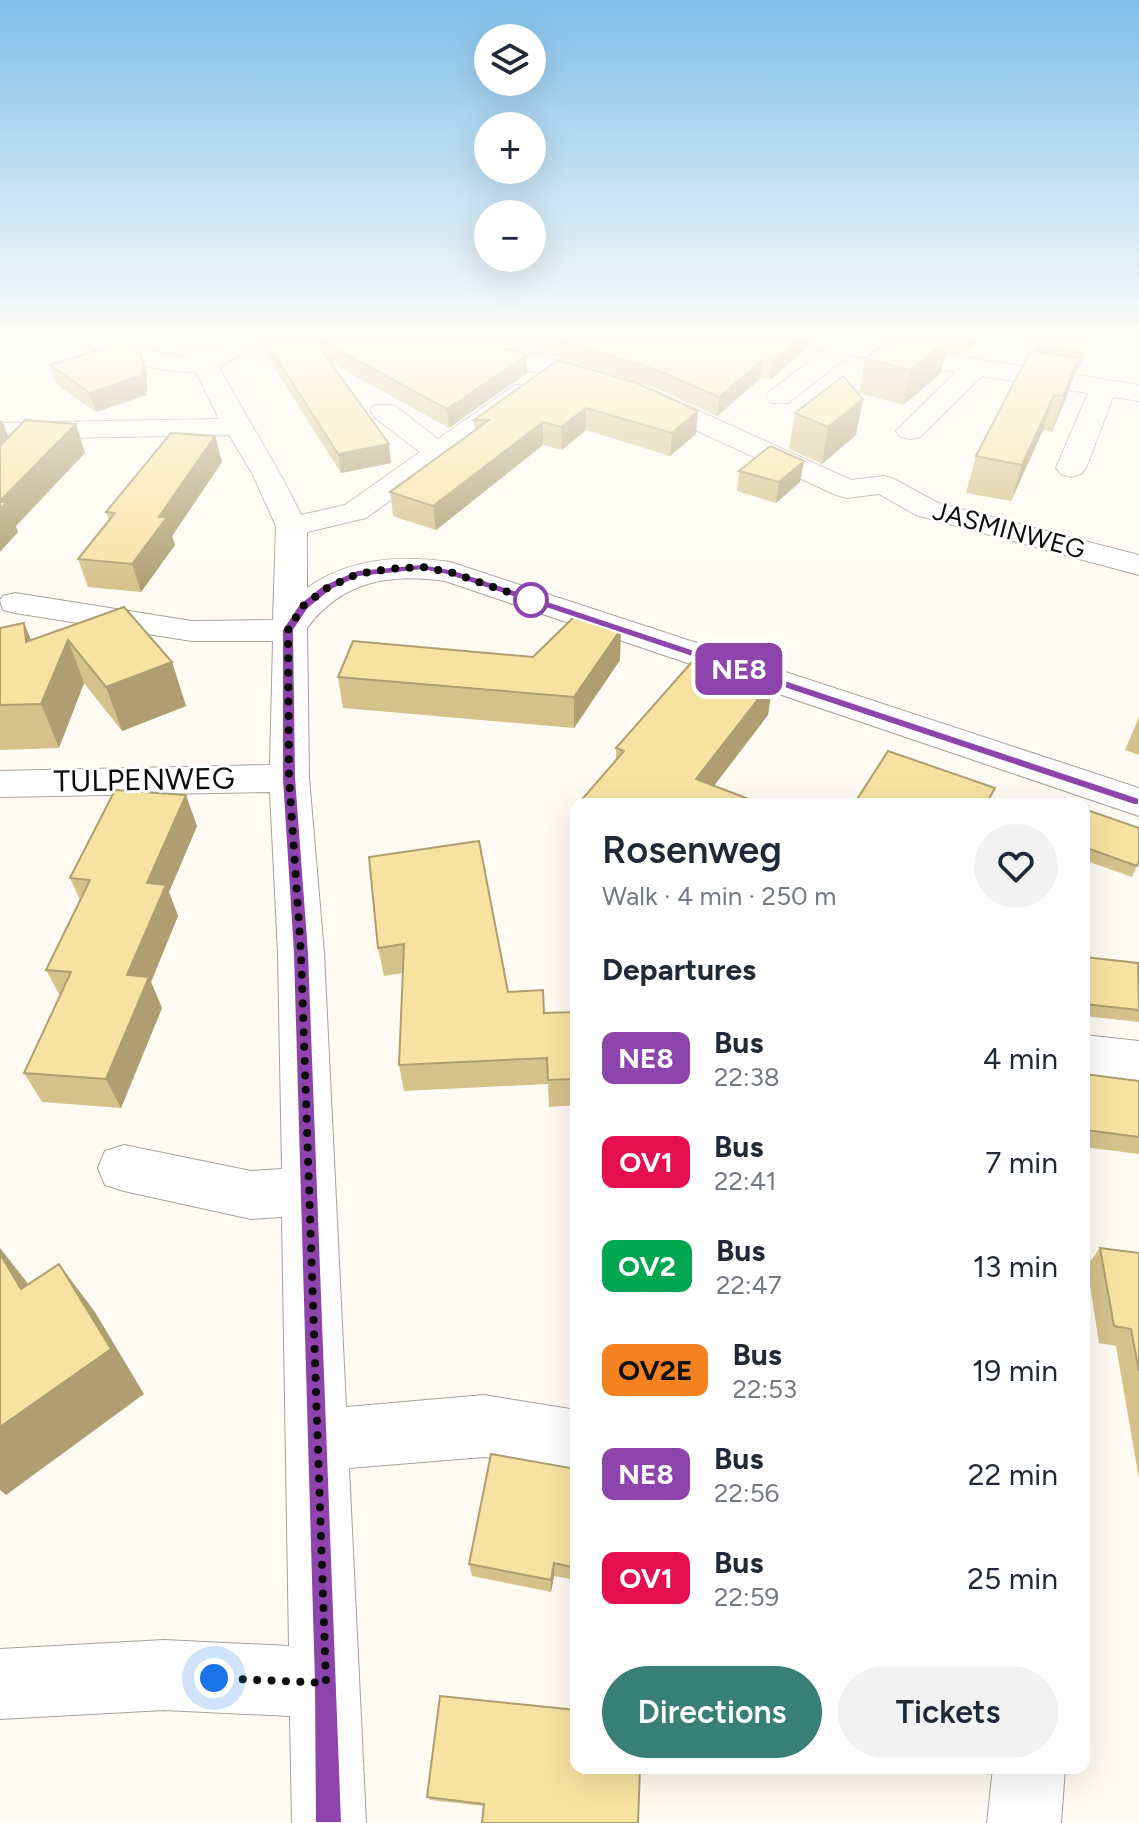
<!DOCTYPE html>
<html lang="en">
<head>
<meta charset="utf-8">
<style>
	body { margin:0; font-family:Figtree,sans-serif; background:#f2f2f3; color:#1f2937; height:100vh; display:flex; flex-direction:column; font-size:30px; white-space:nowrap }
	* { box-sizing:border-box; margin:0 }
	p { font-size:26px; color:#747a83 }
	.icon { flex:none; width:44px; height:44px; fill:none; stroke:currentColor; stroke-width:2; stroke-linecap:round; stroke-linejoin:round }
	.map { position:relative; flex:1; overflow:hidden }
	.panel { position:absolute; left:570px; top:798px; width:520px; height:976px; display:flex; flex-direction:column; background:#fff; border-radius:16px; box-shadow:0 8px 32px #0002 }
	.panel>* { flex:none }
	.badge { padding:0 16px; border-radius:12px; font-size:28px; line-height:52px }
	.tools { position:absolute; left:474px; top:24px; display:grid; gap:16px }
	.tools a { display:grid; place-items:center; width:72px; height:72px; border-radius:50%; background:#fff; box-shadow:0 8px 32px #0002; font-size:40px }
	.you { position:absolute; width:40px; height:40px; margin:-20px; border:6px solid #fff; border-radius:50%; background:#1a73e8; box-shadow:0 0 0 12px #1a73e833 }
	.map>.badge { position:absolute; translate:-50% -50%; box-shadow:0 0 0 4px #fff }
	h2 { padding:0 32px; font-size:30px; line-height:72px }
	.round { display:grid; place-items:center; flex:none; width:84px; height:84px; border-radius:42px; background:#f2f2f3 }
	.headline { display:flex; align-items:center; justify-content:space-between; height:136px; padding:0 32px }
	h1 { font-size:38px; font-weight:600; line-height:60px }
	.primary-button { display:flex; gap:16px; margin-top:auto; padding:16px 32px }
	.primary-button a { flex:1; height:92px; border-radius:48px; background:#387f78; color:#fff; font-size:32px; font-weight:600; line-height:92px; text-align:center }
	.primary-button a+a { background:#f2f2f3; color:#1f2937 }
	ul { padding:0; list-style:none }
	li { display:flex; align-items:center; gap:24px; height:104px; padding:0 32px }
	li div { flex:1 }
	li b { display:block; font-size:30px }
	li em { font-style:normal }
	li .badge { min-width:88px; font-weight:700; text-align:center }
	.map>svg:first-child { display:block }
	.lines { fill:none; stroke-linecap:round; stroke-linejoin:round }
	.minor-casing { stroke:#a6a39a; stroke-width:2 }
	.minor { fill:#fff; fill-rule:evenodd }
	.wall { fill:#d5c28b }
	.shaded-wall { fill:#ae9e71 }
	.building { fill:#f8e2a2; stroke:#ae9e71; stroke-width:2 }
	.line { fill:#8e44ad; stroke:#fff; stroke-width:2 }
	.walk { stroke:#0d0c09; stroke-width:8; stroke-dasharray:0 14.4 }
	.stop-dot { fill:#fff; stroke:#8e44ad; stroke-width:4 }
	.labels { text-anchor:middle; stroke-width:6; stroke-linejoin:round; paint-order:stroke }
	.far-street-label { font-size:26px; fill:#0d0c09; stroke:#fff }
	.street-label { font-size:30px; fill:#0d0c09; stroke:#fff }
</style>
</head>
<body>
<div class="map">
<svg width="1139" height="1823" viewBox="0 0 1139 1823">
	<rect width="100%" height="100%" fill="#fffbf2"/>
	<g class="lines">
		<defs>
			<path id="minor" d="M 67,335 L 104,335 L 152,351 L 186,357 L 171,335 L 196,335 L 209,353 L 235,335 L 262,335 L 239,356 L 219,367 C 245,417 277,463 301,515 L 345,505 L 420,452 L 374,417 L 370,411 L 374,405 L 394,405 L 438,439 L 515,385 L 533,385 L 537,391 L 533,397 L 366,518 L 307,532 L 307,588 C 350,558 399,555 450,562 L 1139,788 L 1139,816 L 445,581 C 390,573 342,581 307,628 L 309,778 L 324,953 L 346,1407 L 484,1395 L 576,1410 L 576,1472 L 484,1457 L 349,1468 L 366,1823 L 292,1823 L 290,1716 L 164,1710 L 0,1719 L 0,1649 L 164,1640 L 289,1646 L 282,1217 L 251,1219 L 124,1191 L 105,1185 L 98,1168 L 105,1151 L 124,1145 L 251,1171 L 282,1169 L 278,953 L 270,792 L 0,797 L 0,771 L 270,765 L 273,641 L 192,641 L 15,613 L 3,610 L 0,600 L 3,596 L 15,593 L 192,621 L 273,620 L 276,526 L 252,473 L 229,435 L 0,439 L 0,423 L 219,419 L 196,372 C 153,373 111,354 70,340 Z
				M 442,335 L 473,335 L 655,391 L 851,480 L 884,476 L 894,479 L 938,503 L 1139,555 L 1139,575 L 916,515 L 879,494 L 847,498 L 836,495 L 637,403 L 465,351 Z
				M 776,335 L 828,335 L 1139,385 L 1139,401 L 1113,397 L 1086,468 L 1081,474 L 1071,477 L 1061,474 L 1056,468 L 1088,393 L 982,376 L 920,437 L 910,439 L 900,437 L 896,431 L 956,372 L 850,355 L 788,403 L 770,403 L 766,397 L 770,391 L 825,350 L 779,340 Z
				M 1084,1035 L 1139,1041 L 1139,1081 L 1084,1075 Z
				M 993,1768 L 1065,1768 L 1061,1823 L 987,1823 Z"/>
		</defs>
		<!-- minor casing -->
		<use href="#minor" class="minor-casing"/>
		<!-- minor -->
		<use href="#minor" class="minor"/>
	</g>
	<!-- wall -->
	<path class="wall" d="M 260,335 L 462,335 L 527,355 L 527,373 L 449,428 L 330,362 L 391,463 L 341,473 L 263,350 Z
		M 485,335 L 808,335 L 806,349 L 770,380 L 761,378 L 717,416 L 656,388 Z
		M 895,335 L 982,335 L 982,338 L 963,354 L 946,351 L 941,373 L 903,405 L 859,393 L 865,358 Z
		M 1092,335 L 1086,351 L 1077,372 L 1075,372 L 1068,393 L 1052,432 L 1043,430 L 1011,501 L 966,493 L 976,456 L 1034,351 L 1036,346 Z
		M 142,355 L 147,374 L 147,395 L 96,412 L 56,384 L 50,365 Z
		M 558,360 L 698,411 L 696,434 L 670,456 L 586,430 L 562,450 L 543,445 L 436,530 L 393,516 L 390,492 L 475,430 L 474,420 Z
		M 795,413 L 856,435 L 822,464 L 789,449 Z
		M 215,436 L 222,462 L 172,536 L 175,545 L 141,592 L 88,587 L 78,559 L 109,521 L 106,512 Z
		M 739,471 L 800,482 L 776,503 L 737,491 Z
		M 124,607 L 172,662 L 186,706 L 122,731 L 84,683 L 59,748 L 0,750 L 0,628 L 24,623 L 31,640 Z
		M 533,657 L 620,660 L 574,728 L 343,708 L 338,677 Z
		M 773,680 L 768,715 L 714,786 L 616,760 L 616,748 Z
		M 1139,717 L 1139,755 L 1125,750 Z
		M 1084,809 L 1139,861 L 1132,877 L 1084,860 Z
		M 197,826 L 169,892 L 178,916 L 151,982 L 162,1008 L 121,1108 L 42,1102 L 24,1073 L 60,996 L 46,970 L 80,900 L 70,878 Z
		M 369,857 L 508,992 L 544,1013 L 576,1012 L 576,1105 L 549,1107 L 548,1084 L 404,1091 L 399,1065 L 403,973 L 384,976 L 378,948 Z
		M 1084,957 L 1139,966 L 1139,1022 L 1084,1016 Z
		M 1084,1074 L 1139,1081 L 1139,1154 L 1084,1147 Z
		M 1100,1248 L 1139,1253 L 1139,1479 L 1116,1346 L 1099,1343 L 1087,1266 Z
		M 576,1469 L 576,1580 L 554,1576 L 551,1592 L 472,1576 L 469,1564 Z
		M 576,1710 L 484,1806 L 430,1800 L 427,1797 Z"/>
	<!-- shaded-wall -->
	<path class="shaded-wall" d="M 804,335 L 808,335 L 806,349 L 770,380 L 772,362 Z
		M 968,335 L 982,335 L 982,338 L 963,354 Z
		M 1092,335 L 1086,351 L 1077,372 L 1084,353 Z
		M 949,338 L 941,373 L 903,405 L 910,370 Z
		M 142,355 L 147,374 L 147,395 L 96,412 L 90,393 Z
		M 527,355 L 527,373 L 449,428 L 447,409 Z
		M 1079,358 L 1068,393 L 1052,432 L 1063,396 Z
		M 763,360 L 761,378 L 717,416 L 719,397 Z
		M 1054,395 L 1043,430 L 1011,501 L 1022,465 Z
		M 863,399 L 856,435 L 822,464 L 828,427 Z
		M 586,408 L 586,430 L 562,450 L 561,427 Z
		M 698,411 L 696,434 L 670,456 L 672,433 Z
		M 2,420 L 10,442 L 0,445 L 0,421 Z
		M 543,422 L 543,445 L 436,530 L 433,506 Z
		M 76,424 L 85,453 L 16,526 L 18,532 L 0,552 L 0,501 Z
		M 215,436 L 222,462 L 172,536 L 175,545 L 141,592 L 132,564 L 159,517 Z
		M 389,444 L 391,463 L 341,473 L 338,454 Z
		M 804,461 L 800,482 L 776,503 L 779,482 Z
		M 24,623 L 42,666 L 26,642 Z
		M 621,629 L 620,660 L 574,728 L 574,697 Z
		M 68,640 L 84,683 L 59,748 L 41,704 Z
		M 172,662 L 186,706 L 122,731 L 106,687 Z
		M 773,680 L 768,715 L 700,804 L 696,779 Z
		M 186,795 L 197,826 L 169,892 L 178,916 L 151,982 L 162,1008 L 121,1108 L 106,1079 L 147,883 Z
		M 0,1248 L 26,1281 L 60,1337 L 21,1289 L 0,1254 Z
		M 59,1264 L 95,1312 L 144,1394 L 6,1495 L 0,1490 L 0,1427 Z
		M 554,1563 L 554,1576 L 551,1592 L 551,1580 Z"/>
	<!-- building -->
	<path class="building" d="M 262,335 L 311,335 L 389,444 L 338,454 Z
		M 311,335 L 462,335 L 527,355 L 447,409 Z
		M 542,335 L 804,335 L 772,362 L 763,360 L 719,397 L 657,370 Z
		M 895,335 L 930,335 L 949,338 L 910,370 L 865,358 Z
		M 1041,335 L 1091,335 L 1084,353 L 1036,346 Z
		M 117,344 L 128,346 L 142,355 L 142,375 L 90,393 L 50,365 Z
		M 1030,351 L 1079,358 L 1063,396 L 1054,395 L 1022,465 L 976,456 Z
		M 558,360 L 637,383 L 698,411 L 672,433 L 586,408 L 561,427 L 543,422 L 433,506 L 390,492 L 489,420 L 474,420 Z
		M 843,376 L 863,399 L 828,427 L 795,413 Z
		M 25,420 L 76,424 L 0,501 L 0,446 Z
		M 171,433 L 215,436 L 159,517 L 167,517 L 132,564 L 78,559 L 115,513 L 106,512 Z
		M 770,446 L 804,461 L 779,482 L 739,471 Z
		M 0,502 L 7,502 L 0,509 Z
		M 124,607 L 172,662 L 106,687 L 68,640 L 41,704 L 0,705 L 0,628 L 24,623 L 26,642 Z
		M 576,615 L 621,629 L 574,697 L 338,677 L 353,641 L 533,657 Z
		M 698,655 L 773,680 L 696,779 L 762,804 L 578,804 L 624,751 L 616,748 Z
		M 888,751 L 995,788 L 986,804 L 854,804 Z
		M 115,790 L 186,795 L 147,883 L 166,885 L 127,975 L 149,977 L 106,1079 L 24,1073 L 71,972 L 46,970 L 90,880 L 70,878 Z
		M 1084,809 L 1139,828 L 1139,861 L 1137,866 L 1084,847 Z
		M 479,841 L 508,992 L 543,990 L 544,1013 L 576,1012 L 576,1079 L 548,1080 L 547,1058 L 399,1065 L 404,944 L 378,948 L 369,857 Z
		M 1084,957 L 1138,963 L 1139,1010 L 1084,1004 Z
		M 1084,1074 L 1139,1081 L 1139,1137 L 1086,1130 L 1084,1120 Z
		M 1100,1248 L 1139,1253 L 1139,1371 L 1131,1329 L 1114,1326 Z
		M 0,1254 L 21,1289 L 59,1264 L 111,1349 L 0,1427 Z
		M 491,1454 L 576,1469 L 576,1568 L 554,1563 L 551,1580 L 469,1564 Z
		M 440,1696 L 576,1710 L 576,1768 L 640,1768 L 638,1823 L 482,1823 L 484,1804 L 427,1797 Z"/>
	<!-- sky -->
	<linearGradient id="sky" x2="0" y2="1"><stop stop-color="#80bfea"/><stop offset="0.57" stop-color="#fffdf9"/><stop offset="1" stop-color="#fffdf9" stop-opacity="0"/></linearGradient>
	<rect width="1139" height="591" fill="url(#sky)"/>
	<!-- line -->
	<path class="line" d="M 422,564 L 454,570 L 1139,798 L 1139,805 L 1134,805 L 447,575 L 422,570 L 359,577 L 331,590 L 308,609 L 294,630 L 296,778 L 309,953 L 342,1823 L 315,1823 L 314,1683 L 293,953 L 282,778 L 282,630 L 299,604 L 323,585 L 357,570 Z"/>
	<g class="lines">
		<!-- walk -->
		<path class="walk" d="M 214,1678 L 326,1683 L 301,953 L 289,778 L 288,630 L 303,606 L 327,588 L 357,574 L 388,569 L 422,567 L 450,572 L 531,600"/>
	</g>
	<!-- markers -->
	<circle class="stop-dot" cx="531" cy="600" r="16"/>
	<g class="labels">
		<!-- far-street labels -->
		<g class="far-street-label">
			<text transform="translate(1009 530) rotate(15)" y="9">JASMINWEG</text>
		</g>
		<!-- street labels -->
		<g class="street-label">
			<text transform="translate(144 780) rotate(-1)" y="10">TULPENWEG</text>
		</g>
	</g>
</svg>
<div class="tools">
<a><svg class="icon" aria-label="layers" viewBox="0 0 24 24"><path d="M12 4l9 5-9 5-9-5zM3 14l9 5 9-5"/></svg></a>
<a>+</a>
<a>−</a>
</div>
<div class="you" style="left:214px;top:1678px"></div>
<b class="badge" style="left:739px;top:669px;background:#8e44ad;color:#fff">NE8</b>
<section class="panel">
<div class="headline"><div><h1>Rosenweg</h1><p>Walk · 4 min · 250 m</p></div><a class="round"><svg class="icon" aria-label="heart" viewBox="0 0 24 24"><path d="M12 20l-8-8c-3-5 5-10 8-4 3-6 11-1 8 4z"/></svg></a></div>
<h2>Departures</h2>
<ul>
<li><span class="badge" style="background:#8e44ad;color:#fff">NE8</span><div><b>Bus</b><p>22:38</p></div><em>4 min</em></li>
<li><span class="badge" style="background:#e50e51;color:#fff">OV1</span><div><b>Bus</b><p>22:41</p></div><em>7 min</em></li>
<li><span class="badge" style="background:#00a651;color:#fff">OV2</span><div><b>Bus</b><p>22:47</p></div><em>13 min</em></li>
<li><span class="badge" style="background:#f58220;color:#111">OV2E</span><div><b>Bus</b><p>22:53</p></div><em>19 min</em></li>
<li><span class="badge" style="background:#8e44ad;color:#fff">NE8</span><div><b>Bus</b><p>22:56</p></div><em>22 min</em></li>
<li><span class="badge" style="background:#e50e51;color:#fff">OV1</span><div><b>Bus</b><p>22:59</p></div><em>25 min</em></li>
</ul>
<div class="primary-button"><a>Directions</a><a>Tickets</a></div>
</section>
</div>
</body>
</html>
